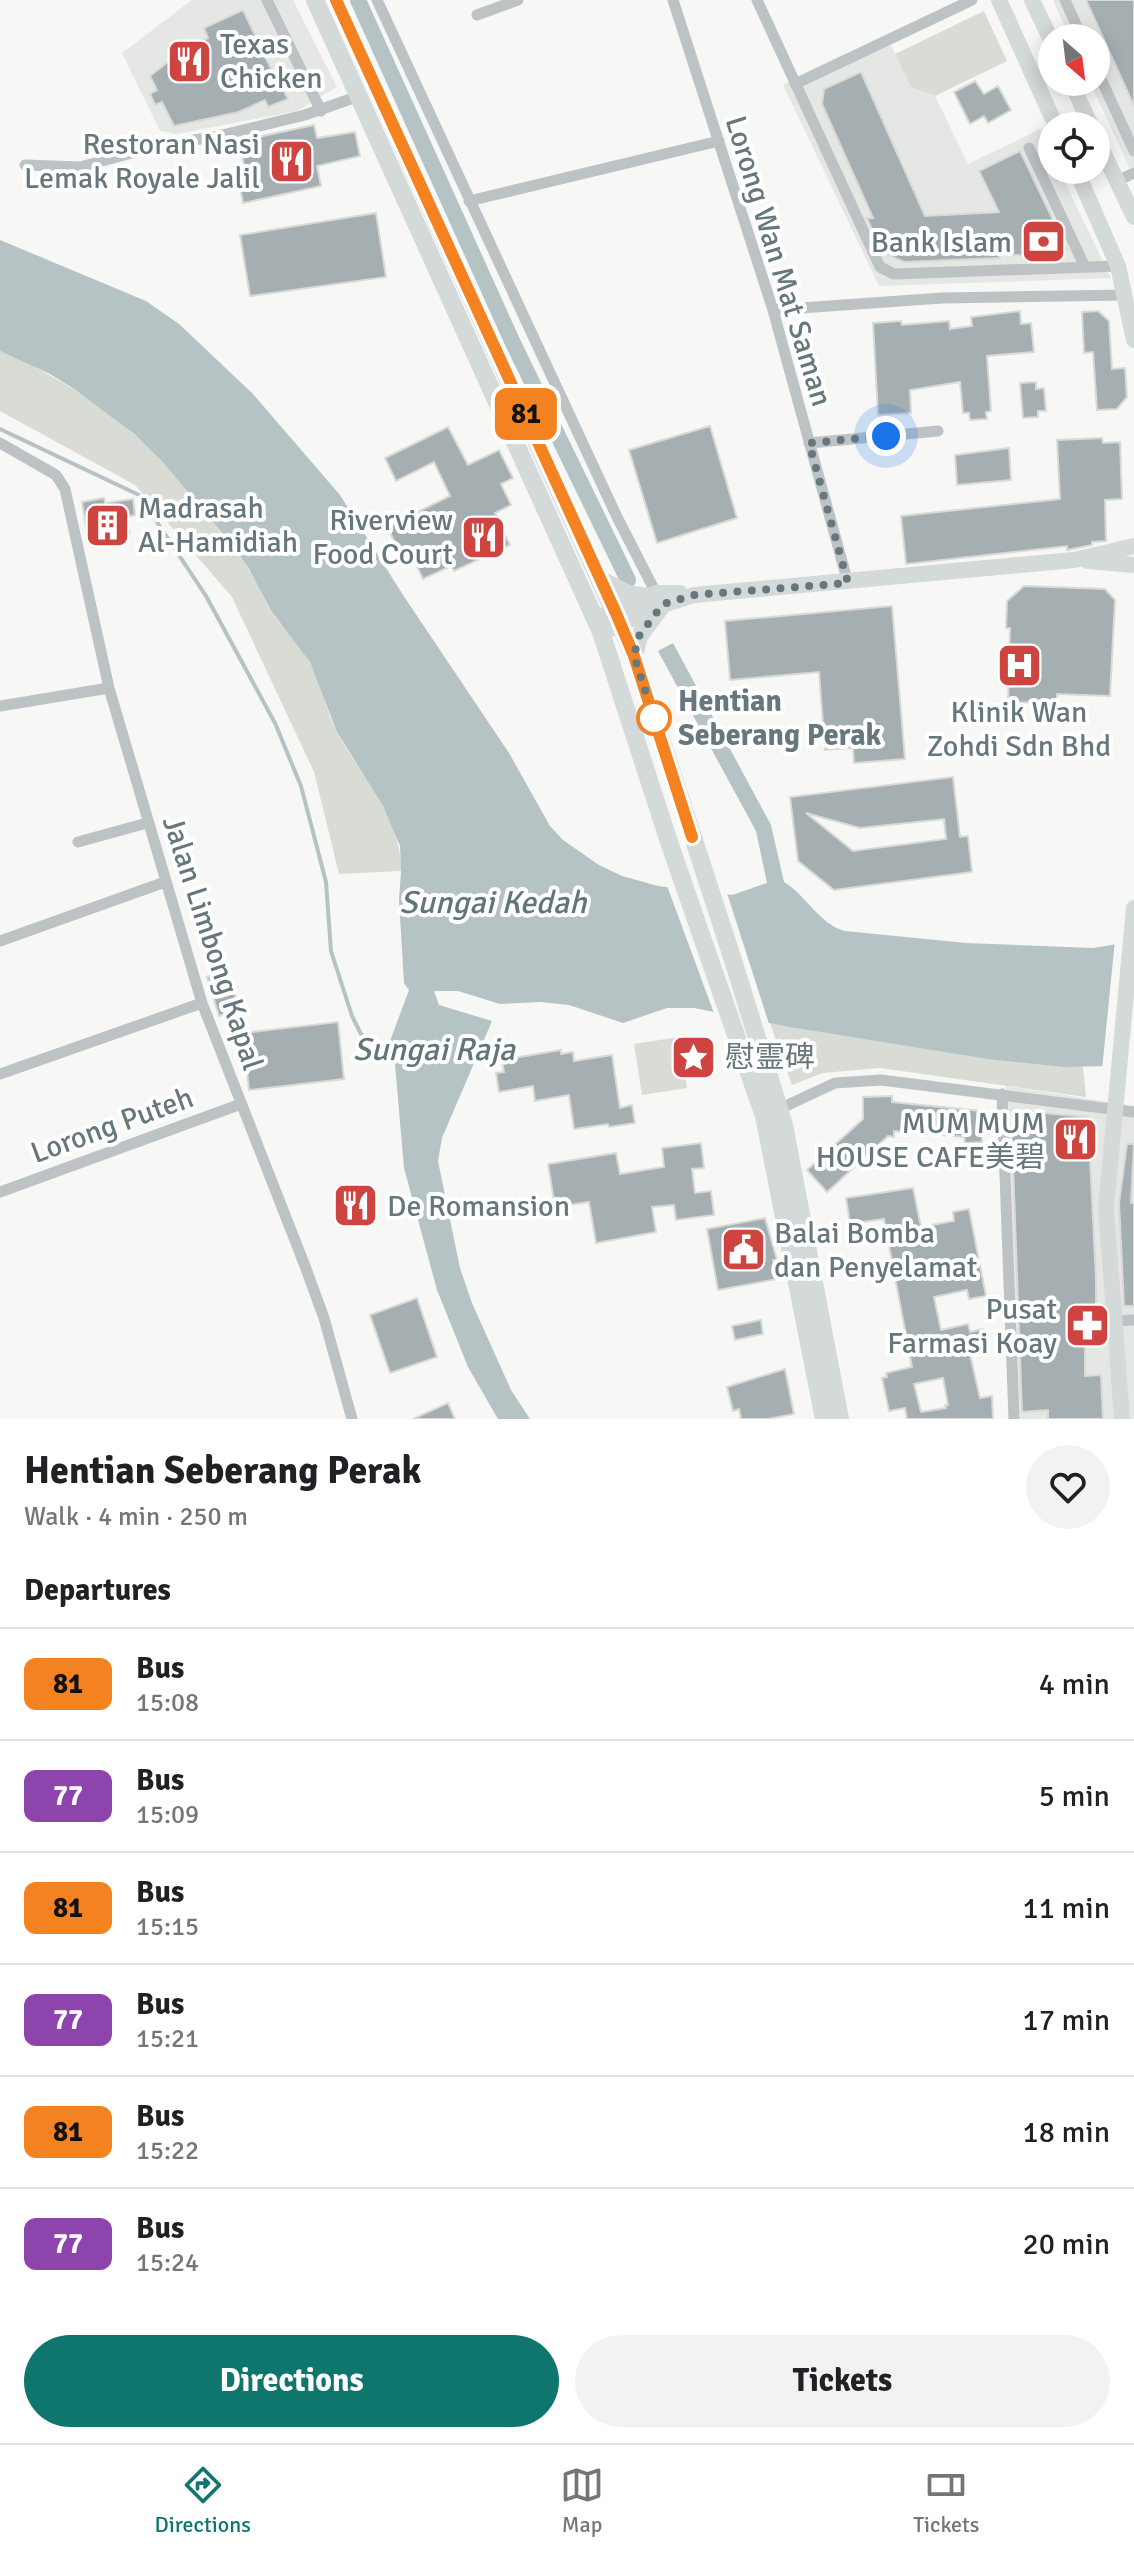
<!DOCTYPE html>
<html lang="en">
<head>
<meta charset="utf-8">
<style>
	body { margin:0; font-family:Signika,"Noto Sans SC",sans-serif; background:#f2f2f2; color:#202124; height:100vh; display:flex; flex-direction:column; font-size:30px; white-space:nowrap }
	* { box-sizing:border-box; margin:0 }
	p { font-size:26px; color:#757577 }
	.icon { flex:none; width:44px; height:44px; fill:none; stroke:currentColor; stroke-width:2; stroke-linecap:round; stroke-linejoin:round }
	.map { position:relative; height:1419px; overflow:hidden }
	.details { display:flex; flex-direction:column; background:#fff; flex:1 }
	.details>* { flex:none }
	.badge { padding:0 16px; border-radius:12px; font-size:28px; line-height:52px }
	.needle { width:52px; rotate:152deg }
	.buttons { position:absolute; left:1038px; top:24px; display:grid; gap:16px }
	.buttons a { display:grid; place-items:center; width:72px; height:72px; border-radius:50%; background:#fff; box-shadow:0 4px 20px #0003; font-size:40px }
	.you { position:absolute; width:40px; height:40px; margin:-20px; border:6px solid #fff; border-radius:50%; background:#1a73e8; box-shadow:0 0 0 12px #1a73e833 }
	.map>.badge { position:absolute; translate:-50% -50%; box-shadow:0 0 0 4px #fff }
	h2 { padding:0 24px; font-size:30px; line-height:72px }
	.round { display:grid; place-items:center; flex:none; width:84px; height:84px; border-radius:42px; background:#f2f2f2 }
	.summary { display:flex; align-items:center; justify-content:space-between; height:136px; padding:0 24px }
	h1 { font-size:38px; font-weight:700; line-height:60px }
	.button { display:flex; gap:16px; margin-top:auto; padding:16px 24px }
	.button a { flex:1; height:92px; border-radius:48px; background:#0f766e; color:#fff; font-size:32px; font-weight:700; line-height:92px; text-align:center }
	.button a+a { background:#f2f2f2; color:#202124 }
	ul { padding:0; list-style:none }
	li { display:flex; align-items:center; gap:24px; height:112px; padding:0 24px; border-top:2px solid #e0e0e0 }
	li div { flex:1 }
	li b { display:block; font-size:30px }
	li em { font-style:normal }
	li .badge { min-width:88px; font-weight:700; text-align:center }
	.tabs { display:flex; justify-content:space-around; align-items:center; height:112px; border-top:2px solid #e0e0e0; background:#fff; font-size:22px; color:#757577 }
	.tabs a { display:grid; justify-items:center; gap:4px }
	.tabs .selected { color:#0f766e }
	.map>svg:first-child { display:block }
	.built { fill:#e5e7e5 }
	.green { fill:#d9dcd5 }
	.water { fill:#b5c3c4 }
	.pier { fill:#f7f7f5 }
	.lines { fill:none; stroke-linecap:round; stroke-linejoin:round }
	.stream { stroke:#b5c3c4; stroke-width:4 }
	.canal { stroke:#b5c3c4; stroke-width:16 }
	.building { fill:#a5afb1; stroke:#d9d9d8; stroke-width:2; fill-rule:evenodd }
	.street { stroke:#bdc2c4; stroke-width:11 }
	.secondary { stroke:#d4d9da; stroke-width:16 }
	.primary { stroke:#d4d9da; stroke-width:18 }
	.line-casing { stroke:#fff; stroke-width:18 }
	.line { stroke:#f58220; stroke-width:12 }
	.walk { stroke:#66787c; stroke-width:8; stroke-dasharray:0 14.4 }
	.stop-dot { fill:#fff; stroke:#f58220; stroke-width:4 }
	.labels { text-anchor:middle; stroke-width:8; stroke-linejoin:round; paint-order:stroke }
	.poi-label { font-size:30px; fill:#66787c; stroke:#fff; text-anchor:start }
	.street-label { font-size:30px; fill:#66787c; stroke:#fff }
	.stop-label { font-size:30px; font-weight:bold; fill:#66787c; stroke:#fff; text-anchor:start }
	.water-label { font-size:32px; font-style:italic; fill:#617677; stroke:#fff }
</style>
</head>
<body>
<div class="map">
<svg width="1134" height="1419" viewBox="0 0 1134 1419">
	<rect width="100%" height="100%" fill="#f7f7f5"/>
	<!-- built -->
	<path class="built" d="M 192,0 L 293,0 L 337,87 L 297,111 L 177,134 L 160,131 L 122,53 Z
		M 1053,0 L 1134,0 L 1134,178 L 1090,82 L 1096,82 L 1096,38 L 1070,38 Z
		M 886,35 L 911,87 L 935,96 L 968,164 L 1040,129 L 1052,154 L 1052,170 L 1059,170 L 1111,278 L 879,286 L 783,85 Z
		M 1006,1086 L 1134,1106 L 1134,1419 L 1018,1419 Z"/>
	<!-- green -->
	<path class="green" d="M 984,11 L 1007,61 L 935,96 L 911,87 L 895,54 Z
		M 0,351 C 102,393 189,474 247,567 C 256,580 262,596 270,610 C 282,629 300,643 310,663 C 323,686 326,713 339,736 C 363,779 402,819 401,871 L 339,874 L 314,772 L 232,597 L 135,485 L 0,411 Z
		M 770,1023 L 987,1059 L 1083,1067 L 1086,1097 L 880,1068 L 823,1073 L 792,1085 Z
		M 679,1037 L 687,1088 L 642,1095 L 634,1044 Z"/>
	<!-- water -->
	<path class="water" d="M 0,240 L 146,301 L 179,324 L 253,394 L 340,495 L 403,595 L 509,753 L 550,826 L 563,840 L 599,865 L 622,876 L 658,886 L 732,895 L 767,883 L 756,831 L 658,651 L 673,643 L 771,825 L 784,882 C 806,895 820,925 845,931 L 966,943 L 1093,948 L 1117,944 L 1109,1066 L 1065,1067 L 987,1059 L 790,1027 L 694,1008 L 667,1008 L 623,1023 L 569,1005 L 540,1002 L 500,1004 L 458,991 L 434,991 L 439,1005 L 492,1021 L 442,1138 L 438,1161 L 460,1268 L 472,1303 L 511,1390 L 530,1419 L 498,1419 L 468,1367 L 437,1290 L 404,1168 L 395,1064 L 390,1041 L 409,990 L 404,983 L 399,900 L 401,871 L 400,846 L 383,806 L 337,732 L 310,662 L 271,611 L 249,569 L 231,543 L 162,461 L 133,433 L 74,389 L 50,374 L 0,351 Z"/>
	<!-- pier -->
	<path class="pier" d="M 666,883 L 726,890 L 770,1027 L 715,1016 Z
		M 1134,936 L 1134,1074 L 1102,1070 L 1115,940 Z"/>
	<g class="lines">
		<!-- stream -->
		<path class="stream" d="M 0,429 L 139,495 L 206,596 L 275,723 L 301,786 L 326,882 L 331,951 L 352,1016 L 361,1034 L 397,1060"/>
		<!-- canal -->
		<path class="canal" d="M 358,0 L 512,341 L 628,580"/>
	</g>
	<!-- building -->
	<path class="building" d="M 1086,0 L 1134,0 L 1134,106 L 1120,75 Z
		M 243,10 L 280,88 L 282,87 L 288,99 L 268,107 L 265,100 L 239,112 L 174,126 L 162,102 L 155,105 L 150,94 L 157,90 L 150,76 L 186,48 L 208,38 L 204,28 Z
		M 861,72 L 925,216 L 999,212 L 979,171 L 1020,151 L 1067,249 L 1051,257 L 998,254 L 1000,258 L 904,262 L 882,252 L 867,218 L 873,218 L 822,104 L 824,89 Z
		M 975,81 L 984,94 L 998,86 L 1011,110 L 988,123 L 984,116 L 970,124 L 954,92 Z
		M 314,125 L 317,138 L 355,132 L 360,156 L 317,166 L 321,186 L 243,203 L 238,177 L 246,175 L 240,146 L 246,145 L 244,140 Z
		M 376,213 L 386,277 L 250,296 L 240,235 Z
		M 1020,311 L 1021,324 L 1031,323 L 1034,352 L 987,356 L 991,411 L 986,412 L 987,419 L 970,420 L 969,413 L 963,413 L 960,382 L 910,390 L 911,413 L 878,415 L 873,323 L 901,321 L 902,325 L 949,321 L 950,329 L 972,326 L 971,317 Z
		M 1098,311 L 1109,321 L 1112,369 L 1125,368 L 1127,397 L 1117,409 L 1097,410 L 1093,352 L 1084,353 L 1082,312 Z
		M 1036,382 L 1036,389 L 1044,388 L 1046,411 L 1038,411 L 1038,417 L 1023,418 L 1020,383 Z
		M 710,426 L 737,518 L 657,543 L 629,450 Z
		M 448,427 L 468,465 L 499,450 L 513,478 L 501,484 L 511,505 L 495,513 L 510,545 L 454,571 L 451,566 L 423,579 L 414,560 L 406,564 L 387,527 L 450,496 L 434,462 L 396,481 L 385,458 Z
		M 1102,438 L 1103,443 L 1120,442 L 1122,499 L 1105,500 L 1106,541 L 1092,542 L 1092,545 L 1067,550 L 1067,546 L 906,564 L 901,516 L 1060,499 L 1057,440 Z
		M 1009,448 L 1011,480 L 957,485 L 955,455 Z
		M 104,498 L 105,503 L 133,499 L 135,515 L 127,517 L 130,534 L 88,540 L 82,502 Z
		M 1024,586 L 1105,589 L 1115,600 L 1110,696 L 1057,694 L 1057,703 L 1008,702 L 1010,628 L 1006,628 L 1007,601 Z
		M 892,606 L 905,759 L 854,763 L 853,748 L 825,750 L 819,672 L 730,680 L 725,621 Z
		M 953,777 L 960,837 L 968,836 L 972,872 L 834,890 L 798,861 L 790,797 ZM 806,813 L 860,828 L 944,819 L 946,839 L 853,851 Z
		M 227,971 L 240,1009 L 219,1016 L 207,977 Z
		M 338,1022 L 344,1079 L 249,1090 L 243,1033 Z
		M 561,1050 L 561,1054 L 573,1052 L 574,1061 L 612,1055 L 620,1108 L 632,1105 L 635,1123 L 609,1127 L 608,1124 L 574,1129 L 569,1095 L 535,1101 L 533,1086 L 499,1092 L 496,1073 L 504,1072 L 502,1060 Z
		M 892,1096 L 892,1102 L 981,1111 L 982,1142 L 965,1143 L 964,1137 L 894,1131 L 894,1137 L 888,1136 L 827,1192 L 807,1170 L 863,1119 L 863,1097 Z
		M 1011,1110 L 1088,1117 L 1096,1279 L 1096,1344 L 1085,1344 L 1085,1376 L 1101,1375 L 1103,1419 L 1048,1419 L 1048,1410 L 1022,1412 Z
		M 701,1143 L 704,1168 L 692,1169 L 695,1193 L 711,1191 L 714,1215 L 676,1220 L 674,1205 L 652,1207 L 656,1232 L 596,1243 L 589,1202 L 555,1207 L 548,1164 L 616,1153 L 620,1174 L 664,1167 L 662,1148 Z
		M 1127,1144 L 1134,1144 L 1131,1203 L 1134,1203 L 1134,1306 L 1124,1306 L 1119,1203 Z
		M 913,1188 L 921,1227 L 954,1221 L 953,1212 L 969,1209 L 986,1296 L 969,1299 L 967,1290 L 934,1297 L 941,1330 L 968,1324 L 970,1332 L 983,1329 L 987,1346 L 969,1350 L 980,1398 L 992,1396 L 993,1419 L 907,1419 L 905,1408 L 889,1411 L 882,1378 L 887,1377 L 886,1373 L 912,1367 L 884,1219 L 850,1224 L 846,1198 ZM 943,1378 L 948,1405 L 945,1405 L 946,1408 L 921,1412 L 914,1384 Z
		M 765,1218 L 777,1260 L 773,1260 L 777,1279 L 718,1290 L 707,1229 Z
		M 417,1298 L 437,1357 L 390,1373 L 370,1315 Z
		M 761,1320 L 763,1334 L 735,1340 L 732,1326 Z
		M 785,1369 L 794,1414 L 768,1419 L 741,1419 L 739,1409 L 733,1411 L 727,1387 Z
		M 448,1403 L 455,1419 L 413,1419 Z"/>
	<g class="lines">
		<!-- street -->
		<path class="street" d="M 267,0 L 321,111
			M 377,0 L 617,517 L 656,593
			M 673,0 L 773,310 L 848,583
			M 757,0 L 880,267 L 894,274 L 1118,266
			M 1065,0 L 1082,38
			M 477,15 L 518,0
			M 1096,68 L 1134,151
			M 795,84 L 972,0
			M 1029,148 L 1085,267
			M 25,165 L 80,167 L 161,145 L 214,137 L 305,115 L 359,96
			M 1117,181 L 1134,173
			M 469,201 L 719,141
			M 773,310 L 942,298 L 1125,295
			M 0,443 L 56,475 L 65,489 L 109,688 L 202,1003 L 305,1266 L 324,1318 L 352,1419
			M 809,443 L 938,431
			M 0,706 L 109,688
			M 78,842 L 147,823
			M 0,941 L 165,882
			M 0,1074 L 202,1003
			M 1002,1094 L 1014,1419
			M 775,1111 L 835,1083 L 881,1080 L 1134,1112
			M 0,1192 L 241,1104
			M 1114,1321 L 1134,1320"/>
		<!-- secondary -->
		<path class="secondary" d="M 999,0 L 1056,126
			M 1032,0 L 1052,42
			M 1071,82 L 1091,126
			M 1096,137 L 1134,217
			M 1076,170 L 1118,266 L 1134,340
			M 1088,561 L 1134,565
			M 604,615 L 656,593 L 680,593
			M 610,629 L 654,608 L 694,595 L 1074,560 L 1134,546
			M 1122,1419 L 1106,1208 L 1134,908"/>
		<!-- primary -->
		<path class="primary" d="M 315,0 L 601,632 L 670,845 L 764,1116 L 824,1419
			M 336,0 L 634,656 L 732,957 L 784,1125 L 840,1419
			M 601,580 L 628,594 L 647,597
			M 634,656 L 639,636 L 663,604"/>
	</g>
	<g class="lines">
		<defs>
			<path id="line" d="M 336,0 L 615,611 L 634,656 L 692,837"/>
		</defs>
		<!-- line casing -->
		<use href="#line" class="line-casing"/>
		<!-- line -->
		<use href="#line" class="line"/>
		<!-- walk -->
		<path class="walk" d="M 654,718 L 634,656 L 639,636 L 663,604 L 694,595 L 848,583 L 809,443 L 886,436"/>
	</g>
	<!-- icons -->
	<defs>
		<symbol id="restaurant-square" viewBox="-11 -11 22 22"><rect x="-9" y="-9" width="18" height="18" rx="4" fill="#cd4440" stroke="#fff"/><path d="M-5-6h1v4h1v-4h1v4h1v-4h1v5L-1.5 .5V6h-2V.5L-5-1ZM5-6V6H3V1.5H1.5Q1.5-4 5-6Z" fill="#fff"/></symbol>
		<symbol id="bank-square" viewBox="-11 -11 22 22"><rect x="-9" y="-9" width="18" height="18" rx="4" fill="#cd4440" stroke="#fff"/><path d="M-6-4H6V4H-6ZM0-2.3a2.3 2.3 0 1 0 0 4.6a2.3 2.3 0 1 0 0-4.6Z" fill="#fff"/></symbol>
		<symbol id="building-square" viewBox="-11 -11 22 22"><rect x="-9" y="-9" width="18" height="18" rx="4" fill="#cd4440" stroke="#fff"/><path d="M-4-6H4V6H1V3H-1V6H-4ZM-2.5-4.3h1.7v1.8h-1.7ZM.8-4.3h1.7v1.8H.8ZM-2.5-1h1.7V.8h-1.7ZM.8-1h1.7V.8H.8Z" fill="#fff"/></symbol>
		<symbol id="hospital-square" viewBox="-11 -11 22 22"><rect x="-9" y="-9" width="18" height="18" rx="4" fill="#cd4440" stroke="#fff"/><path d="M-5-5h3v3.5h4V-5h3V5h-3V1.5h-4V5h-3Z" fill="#fff"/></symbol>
		<symbol id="sight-square" viewBox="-11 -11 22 22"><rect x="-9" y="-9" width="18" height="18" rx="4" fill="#cd4440" stroke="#fff"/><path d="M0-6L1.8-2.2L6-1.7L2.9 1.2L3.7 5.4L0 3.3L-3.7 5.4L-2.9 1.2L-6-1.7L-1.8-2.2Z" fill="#fff"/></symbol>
		<symbol id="civic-square" viewBox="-11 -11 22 22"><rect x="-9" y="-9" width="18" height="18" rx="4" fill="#cd4440" stroke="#fff"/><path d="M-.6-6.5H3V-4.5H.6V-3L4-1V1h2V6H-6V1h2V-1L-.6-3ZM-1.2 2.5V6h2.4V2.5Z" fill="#fff"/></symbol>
		<symbol id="pharmacy-square" viewBox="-11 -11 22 22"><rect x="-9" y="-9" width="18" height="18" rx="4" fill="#cd4440" stroke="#fff"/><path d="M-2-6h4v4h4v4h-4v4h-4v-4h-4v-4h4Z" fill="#fff"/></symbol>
	</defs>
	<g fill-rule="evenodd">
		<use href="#restaurant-square" x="164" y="36" width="51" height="51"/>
		<use href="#restaurant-square" x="266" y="136" width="51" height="51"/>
		<use href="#bank-square" x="1018" y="216" width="51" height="51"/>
		<use href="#building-square" x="82" y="500" width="51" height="51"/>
		<use href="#restaurant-square" x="458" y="512" width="51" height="51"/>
		<use href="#hospital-square" x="994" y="640" width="51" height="51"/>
		<use href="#sight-square" x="668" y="1032" width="51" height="51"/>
		<use href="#restaurant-square" x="1050" y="1114" width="51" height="51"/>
		<use href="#restaurant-square" x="330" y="1180" width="51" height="51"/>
		<use href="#civic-square" x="718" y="1224" width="51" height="51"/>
		<use href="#pharmacy-square" x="1062" y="1300" width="51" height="51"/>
	</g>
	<!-- markers -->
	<circle class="stop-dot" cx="654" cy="718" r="16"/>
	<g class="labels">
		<!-- poi labels -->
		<g class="poi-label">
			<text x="220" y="54">Texas<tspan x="220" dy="34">Chicken</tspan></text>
			<text x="260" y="154" text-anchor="end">Restoran Nasi<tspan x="260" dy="34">Lemak Royale Jalil</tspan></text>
			<text x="1012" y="252" text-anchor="end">Bank Islam</text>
			<text x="138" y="518">Madrasah<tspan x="138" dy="34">Al-Hamidiah</tspan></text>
			<text x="453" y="530" text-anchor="end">Riverview<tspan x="453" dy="34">Food Court</tspan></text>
			<text x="1019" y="722" text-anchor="middle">Klinik Wan<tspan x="1019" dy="34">Zohdi Sdn Bhd</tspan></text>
			<text x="725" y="1067">慰霊碑</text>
			<text x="1045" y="1133" text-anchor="end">MUM MUM<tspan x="1045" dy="34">HOUSE CAFE美碧</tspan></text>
			<text x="387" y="1216">De Romansion</text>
			<text x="774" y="1243">Balai Bomba<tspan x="774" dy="34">dan Penyelamat</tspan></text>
			<text x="1057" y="1319" text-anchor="end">Pusat<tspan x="1057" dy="34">Farmasi Koay</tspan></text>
		</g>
		<!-- street labels -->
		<g class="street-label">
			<text transform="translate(779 261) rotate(73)" y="10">Lorong Wan Mat Saman</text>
			<text transform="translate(213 943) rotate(72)" y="10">Jalan Limbong Kapal</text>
			<text transform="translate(112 1125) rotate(-20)" y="10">Lorong Puteh</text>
		</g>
		<!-- stop labels -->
		<g class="stop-label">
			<text x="678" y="711">Hentian<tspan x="678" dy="34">Seberang Perak</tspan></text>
		</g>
		<!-- water labels -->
		<g class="water-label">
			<text x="493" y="913">Sungai Kedah</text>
			<text x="434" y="1060">Sungai Raja</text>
		</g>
	</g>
</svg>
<div class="buttons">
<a><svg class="needle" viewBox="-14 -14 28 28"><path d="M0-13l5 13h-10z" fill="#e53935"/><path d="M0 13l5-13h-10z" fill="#757577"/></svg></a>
<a><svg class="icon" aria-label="locate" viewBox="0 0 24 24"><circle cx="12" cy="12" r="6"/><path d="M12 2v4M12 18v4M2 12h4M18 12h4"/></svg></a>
</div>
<div class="you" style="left:886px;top:436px"></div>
<b class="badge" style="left:526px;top:414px;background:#f58220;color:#111">81</b>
</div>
<section class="details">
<div class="summary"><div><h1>Hentian Seberang Perak</h1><p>Walk · 4 min · 250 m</p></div><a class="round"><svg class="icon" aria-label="heart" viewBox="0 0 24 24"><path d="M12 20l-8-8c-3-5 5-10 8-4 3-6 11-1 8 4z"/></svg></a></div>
<h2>Departures</h2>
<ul>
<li><span class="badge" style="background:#f58220;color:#111">81</span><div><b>Bus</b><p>15:08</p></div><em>4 min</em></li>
<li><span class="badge" style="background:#8e44ad;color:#fff">77</span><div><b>Bus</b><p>15:09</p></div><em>5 min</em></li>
<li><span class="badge" style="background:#f58220;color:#111">81</span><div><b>Bus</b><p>15:15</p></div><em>11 min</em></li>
<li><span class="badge" style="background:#8e44ad;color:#fff">77</span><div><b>Bus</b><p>15:21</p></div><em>17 min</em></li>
<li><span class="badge" style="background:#f58220;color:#111">81</span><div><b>Bus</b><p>15:22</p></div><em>18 min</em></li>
<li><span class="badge" style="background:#8e44ad;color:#fff">77</span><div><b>Bus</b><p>15:24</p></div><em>20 min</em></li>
</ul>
<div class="button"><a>Directions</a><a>Tickets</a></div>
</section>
<nav class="tabs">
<a class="selected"><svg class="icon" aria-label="directions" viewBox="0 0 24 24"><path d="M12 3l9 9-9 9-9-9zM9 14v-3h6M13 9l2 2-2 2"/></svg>Directions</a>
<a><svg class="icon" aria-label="map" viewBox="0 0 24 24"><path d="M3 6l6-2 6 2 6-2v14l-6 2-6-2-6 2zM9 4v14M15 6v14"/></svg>Map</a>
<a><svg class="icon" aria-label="tickets" viewBox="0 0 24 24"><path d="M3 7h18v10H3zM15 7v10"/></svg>Tickets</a>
</nav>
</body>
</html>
